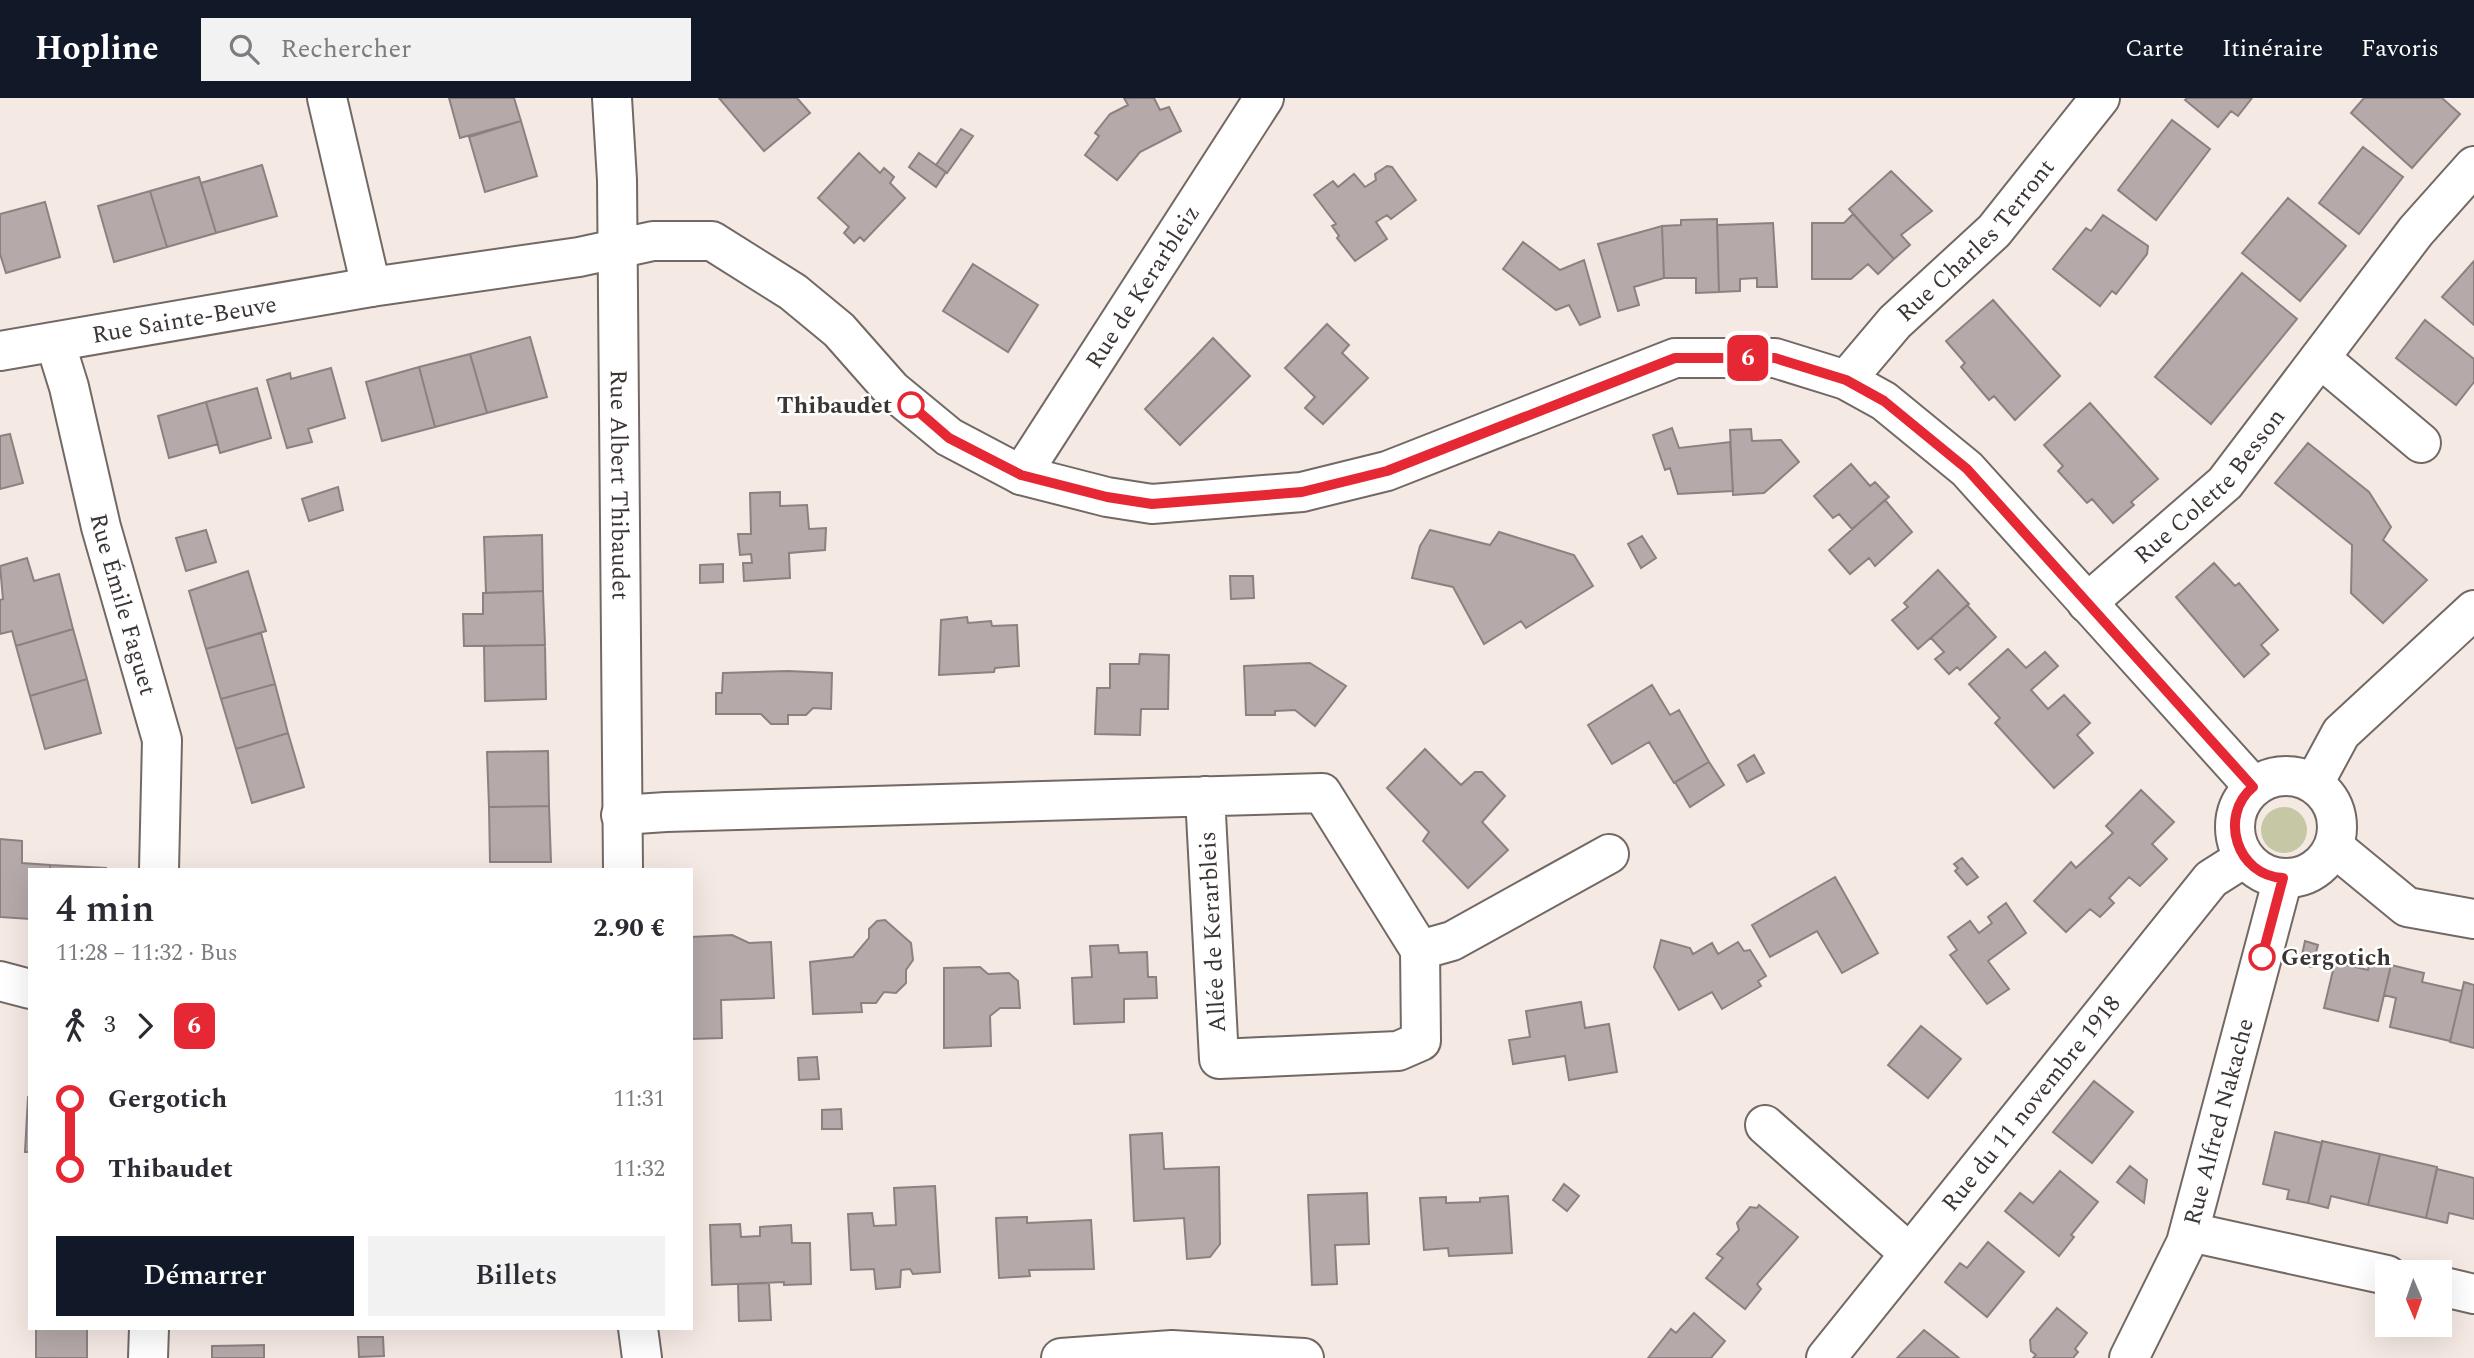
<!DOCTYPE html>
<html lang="fr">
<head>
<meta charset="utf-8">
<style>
	body { margin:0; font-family:Spectral,serif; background:#f2f2f3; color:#2b2b33; height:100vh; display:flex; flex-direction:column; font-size:26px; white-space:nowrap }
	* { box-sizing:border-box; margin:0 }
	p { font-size:23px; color:#7c7c81 }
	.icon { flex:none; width:38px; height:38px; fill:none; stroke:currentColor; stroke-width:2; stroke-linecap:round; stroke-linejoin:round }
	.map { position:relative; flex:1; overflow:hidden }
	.drawer { position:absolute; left:28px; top:770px; width:665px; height:462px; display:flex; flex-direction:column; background:#fff; border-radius:0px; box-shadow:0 7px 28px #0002 }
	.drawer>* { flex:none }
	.badge { padding:0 14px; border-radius:10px; font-size:24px; line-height:46px }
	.needle { width:46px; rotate:178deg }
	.buttons { position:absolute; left:2375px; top:1162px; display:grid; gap:14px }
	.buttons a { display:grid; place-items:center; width:77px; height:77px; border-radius:0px; background:#fff; box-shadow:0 7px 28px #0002; font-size:35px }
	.map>.badge { position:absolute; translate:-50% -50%; box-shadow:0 0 0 4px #fff }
	.legs { display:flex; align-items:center; gap:10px; height:77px; padding:0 28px; font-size:23px }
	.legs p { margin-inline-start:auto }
	.headline { display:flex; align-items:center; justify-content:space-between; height:119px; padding:0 28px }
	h1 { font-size:38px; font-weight:600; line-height:52px }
	.action { display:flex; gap:14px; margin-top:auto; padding:14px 28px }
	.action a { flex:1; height:80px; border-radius:0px; background:#111827; color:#fff; font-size:28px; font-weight:600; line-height:80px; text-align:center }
	.action a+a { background:#f2f2f3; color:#2b2b33 }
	ul { padding:0 28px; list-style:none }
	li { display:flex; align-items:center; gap:24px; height:70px; font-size:26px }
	li i { display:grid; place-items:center; width:10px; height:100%; margin:0 9px; background:currentColor }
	li i::after { content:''; width:18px; height:18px; margin:-9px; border:5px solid; border-radius:50%; background:#fff }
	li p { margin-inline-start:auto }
	li:first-child i { background:linear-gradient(#0000 50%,currentColor 0) }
	li:last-child i { background:linear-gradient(currentColor 50%,#0000 0) }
	header { display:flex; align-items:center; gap:42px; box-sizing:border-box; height:98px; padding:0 35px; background:#111827; color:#fff }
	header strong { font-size:33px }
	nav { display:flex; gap:38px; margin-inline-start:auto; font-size:24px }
	.search { width:490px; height:63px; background:#f2f2f3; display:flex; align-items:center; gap:18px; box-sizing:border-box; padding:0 24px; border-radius:0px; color:#7c7c81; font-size:26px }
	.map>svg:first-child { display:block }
	.green { fill:#c6c7a4 }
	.building { fill:#b5a9a9; stroke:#8c8081; stroke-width:2 }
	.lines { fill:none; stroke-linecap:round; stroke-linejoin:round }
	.minor-casing { stroke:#726964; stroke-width:42 }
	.minor { stroke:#fff; stroke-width:38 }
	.line-1-casing { stroke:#fff; stroke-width:16 }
	.line-1 { stroke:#e62834; stroke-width:10 }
	.stop-1-dot { fill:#fff; stroke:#e62834; stroke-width:3.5 }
	.labels { text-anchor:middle; stroke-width:5; stroke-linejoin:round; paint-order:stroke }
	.street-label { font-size:24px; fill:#3b3634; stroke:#fff }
	.stop-label { font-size:24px; font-weight:bold; fill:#3b3634; stroke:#fff; text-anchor:end }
</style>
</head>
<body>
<header>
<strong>Hopline</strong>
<div class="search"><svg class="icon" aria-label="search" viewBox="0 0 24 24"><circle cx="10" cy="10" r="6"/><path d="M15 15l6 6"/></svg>Rechercher</div>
<nav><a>Carte</a><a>Itinéraire</a><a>Favoris</a></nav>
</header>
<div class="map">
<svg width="2474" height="1260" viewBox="0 0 2474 1260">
	<rect width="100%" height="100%" fill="#f5e9e4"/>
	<!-- green -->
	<path class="green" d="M2261 732a23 23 0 1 1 46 0a23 23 0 1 1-46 0Z"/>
	<!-- building -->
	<path class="building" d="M 449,0 L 514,0 L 521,23 L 460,40 Z
		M 719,0 L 797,0 L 810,15 L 764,53 Z
		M 1124,0 L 1154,0 L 1160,12 L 1169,9 L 1181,33 L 1140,54 L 1117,82 L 1085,57 L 1099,38 L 1095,35 L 1110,16 L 1128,7 Z
		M 2187,0 L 2252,0 L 2238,18 L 2231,13 L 2218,29 L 2185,2 Z
		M 2364,0 L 2442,0 L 2460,16 L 2412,70 L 2351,15 Z
		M 2172,22 L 2210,51 L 2156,122 L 2118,92 Z
		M 521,23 L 537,78 L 485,94 L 469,39 Z
		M 961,31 L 973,38 L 947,75 L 936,67 Z
		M 2363,49 L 2403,79 L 2359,136 L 2319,105 Z
		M 859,55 L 880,75 L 884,70 L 894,79 L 890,85 L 905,100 L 864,143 L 860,139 L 854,145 L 844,135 L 849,129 L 818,100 Z
		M 919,55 L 946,74 L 936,89 L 909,69 Z
		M 262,67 L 277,118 L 216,135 L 201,85 Z
		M 1387,68 L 1392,69 L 1416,102 L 1391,121 L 1387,117 L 1376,124 L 1387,141 L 1355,163 L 1337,140 L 1339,138 L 1332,128 L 1336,126 L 1314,97 L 1333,83 L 1338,89 L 1354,76 L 1365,89 L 1376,82 L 1375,76 Z
		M 1891,73 L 1932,113 L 1901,137 L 1910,147 L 1894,161 L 1849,111 Z
		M 199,79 L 216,135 L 167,149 L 150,93 Z
		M 150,93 L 167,149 L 114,164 L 98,108 Z
		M 2288,100 L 2346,148 L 2300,203 L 2242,155 Z
		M 45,104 L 60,159 L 6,175 L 0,156 L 0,116 Z
		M 1853,116 L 1894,161 L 1878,176 L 1868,166 L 1851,181 L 1812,181 L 1812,125 L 1844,125 Z
		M 2103,117 L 2148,148 L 2147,156 L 2116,196 L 2112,193 L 2100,208 L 2053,171 L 2086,130 L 2091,133 Z
		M 1717,121 L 1719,194 L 1696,195 L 1696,180 L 1664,180 L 1662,128 L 1681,127 L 1681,122 Z
		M 1773,125 L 1777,189 L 1757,189 L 1757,180 L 1740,181 L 1740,193 L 1719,194 L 1717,127 Z
		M 1662,128 L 1664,180 L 1634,189 L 1639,207 L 1618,213 L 1598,146 Z
		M 1523,144 L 1560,172 L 1584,162 L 1600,219 L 1580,227 L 1569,207 L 1556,212 L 1503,171 Z
		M 2474,163 L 2474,227 L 2442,199 Z
		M 973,166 L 1038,207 L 1008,254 L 943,213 Z
		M 2242,175 L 2297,221 L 2211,326 L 2155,279 Z
		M 1993,202 L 2060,278 L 2015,322 L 1994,298 L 1989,302 L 1961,269 L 1965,265 L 1946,243 Z
		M 2425,222 L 2474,261 L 2474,284 L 2456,307 L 2396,260 Z
		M 1327,226 L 1349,247 L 1342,255 L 1368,280 L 1323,326 L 1305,310 L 1315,299 L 1285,270 Z
		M 530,239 L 547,299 L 487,315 L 470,256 Z
		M 1213,240 L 1250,278 L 1180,347 L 1145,311 Z
		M 470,256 L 487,315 L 435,329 L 419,269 Z
		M 419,269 L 435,329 L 382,343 L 366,284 Z
		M 331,270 L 345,320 L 308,331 L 312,344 L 287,350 L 267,282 L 290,275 L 291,281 Z
		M 257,290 L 271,340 L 220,355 L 206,304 Z
		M 206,304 L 218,346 L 169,360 L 158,318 Z
		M 2090,305 L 2158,381 L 2131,404 L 2134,407 L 2113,425 L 2092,401 L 2087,405 L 2058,373 L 2063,368 L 2044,347 Z
		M 1672,330 L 1679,350 L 1730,344 L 1733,393 L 1678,396 L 1670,370 L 1665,372 L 1653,337 Z
		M 1751,331 L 1752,343 L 1781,342 L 1799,364 L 1764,395 L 1733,397 L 1730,332 Z
		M 10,336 L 23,385 L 0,391 L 0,338 Z
		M 2308,345 L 2369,394 L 2391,429 L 2383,442 L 2427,482 L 2383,525 L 2351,495 L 2352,447 L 2275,385 Z
		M 1851,366 L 1870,388 L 1875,384 L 1889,399 L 1852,431 L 1839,416 L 1833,420 L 1814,398 Z
		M 338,389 L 343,412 L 309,423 L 302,401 Z
		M 780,394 L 780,408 L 807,407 L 809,431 L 826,430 L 825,452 L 789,455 L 790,480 L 744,483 L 743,465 L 752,465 L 751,456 L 740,457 L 738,436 L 751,436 L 750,395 Z
		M 1885,402 L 1912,434 L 1875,468 L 1869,460 L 1850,476 L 1829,452 Z
		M 206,432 L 216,464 L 186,473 L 176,440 Z
		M 1430,432 L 1490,447 L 1499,434 L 1574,457 L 1593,488 L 1526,530 L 1521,523 L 1484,546 L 1453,489 L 1412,480 L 1420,448 Z
		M 542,437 L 543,493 L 486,495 L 484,439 Z
		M 1642,438 L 1656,460 L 1641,470 L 1628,446 Z
		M 27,460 L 34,483 L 59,476 L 73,531 L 16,548 L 12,533 L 0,536 L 0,502 L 3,501 L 0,468 Z
		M 2214,465 L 2235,488 L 2239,485 L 2278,532 L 2261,547 L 2269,556 L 2244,579 L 2176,499 Z
		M 723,466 L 723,484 L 700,485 L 700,467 Z
		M 1938,472 L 1969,506 L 1918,551 L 1892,522 L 1908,509 L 1904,505 Z
		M 248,473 L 266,533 L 206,551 L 189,493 Z
		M 1230,478 L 1253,478 L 1254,500 L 1231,501 Z
		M 543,493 L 545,547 L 464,548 L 463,516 L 483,516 L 483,495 Z
		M 1967,507 L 1996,539 L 1960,572 L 1957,569 L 1949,576 L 1935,561 L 1944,554 L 1931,540 Z
		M 967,519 L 968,525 L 991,523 L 992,528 L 1017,527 L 1019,568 L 995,570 L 994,574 L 939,577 L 941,522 Z
		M 73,531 L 87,581 L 30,598 L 16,548 Z
		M 261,535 L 275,586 L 221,601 L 206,551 Z
		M 545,547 L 546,601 L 485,603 L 484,548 Z
		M 2008,551 L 2026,570 L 2045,554 L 2058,568 L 2031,592 L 2048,611 L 2064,597 L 2090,625 L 2077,637 L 2093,655 L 2054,690 L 1995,625 L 2000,620 L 1969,586 Z
		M 1140,556 L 1169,557 L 1168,611 L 1141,611 L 1140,637 L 1095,636 L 1097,590 L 1110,590 L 1110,566 L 1139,566 Z
		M 1310,565 L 1346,588 L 1315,628 L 1295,612 L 1275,613 L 1275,617 L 1246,617 L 1244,568 Z
		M 788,573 L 832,575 L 831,611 L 813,610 L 806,617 L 788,617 L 788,626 L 771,626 L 761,616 L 716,616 L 716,595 L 722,595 L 723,575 Z
		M 87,581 L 101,635 L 45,651 L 30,598 Z
		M 275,586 L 288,635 L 236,651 L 221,601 Z
		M 1652,587 L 1670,617 L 1679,612 L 1709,664 L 1674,685 L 1649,644 L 1612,666 L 1588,627 Z
		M 288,635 L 304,689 L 252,705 L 236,651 Z
		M 1425,651 L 1461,687 L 1475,674 L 1482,674 L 1505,698 L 1482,724 L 1508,752 L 1468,790 L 1423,743 L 1429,734 L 1387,690 Z
		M 548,653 L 549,708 L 489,709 L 487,654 Z
		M 1754,657 L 1764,675 L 1747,684 L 1738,667 Z
		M 1709,664 L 1724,687 L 1690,709 L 1675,684 Z
		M 2141,692 L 2174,724 L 2152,746 L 2167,761 L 2140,788 L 2129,779 L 2109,800 L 2114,805 L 2100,819 L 2090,811 L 2066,834 L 2034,803 L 2071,764 L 2076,770 L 2113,735 L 2106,728 Z
		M 549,708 L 551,764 L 490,764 L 489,709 Z
		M 0,741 L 22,743 L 22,765 L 50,767 L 50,772 L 30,772 L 30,821 L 0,819 Z
		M 1962,760 L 1978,779 L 1967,787 L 1955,773 L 1958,770 L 1954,766 Z
		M 50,767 L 106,770 L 106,772 L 50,772 Z
		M 1835,779 L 1878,855 L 1842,875 L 1817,833 L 1770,859 L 1752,827 Z
		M 2006,805 L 2026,835 L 1988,863 L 2009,891 L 1987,906 L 1950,857 L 1957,852 L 1948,839 L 1970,823 L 1979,835 L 1992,825 L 1988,819 Z
		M 885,822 L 911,845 L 913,862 L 906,872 L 906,885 L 896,895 L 884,894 L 876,905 L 861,905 L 862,914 L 813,916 L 810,864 L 853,859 L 869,840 L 869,831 L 877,823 Z
		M 732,837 L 749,845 L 771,844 L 774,900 L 721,902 L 722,940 L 691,941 L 691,839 Z
		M 1661,842 L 1690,850 L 1693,856 L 1712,845 L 1718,856 L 1738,844 L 1744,853 L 1750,852 L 1766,878 L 1758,883 L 1761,888 L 1722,911 L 1712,894 L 1679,912 L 1654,869 Z
		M 2305,843 L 2318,847 L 2312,869 L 2300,866 Z
		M 1118,847 L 1119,855 L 1147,854 L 1148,879 L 1156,879 L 1157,900 L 1124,901 L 1124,924 L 1074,926 L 1072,880 L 1092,879 L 1090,848 Z
		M 2370,863 L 2391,867 L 2378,923 L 2324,910 L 2335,864 L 2368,872 Z
		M 2391,867 L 2424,875 L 2422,884 L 2462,893 L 2450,943 L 2390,929 L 2396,900 L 2384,897 Z
		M 980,869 L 988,876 L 1009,875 L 1018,883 L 1020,910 L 1000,910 L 990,918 L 991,948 L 944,950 L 944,870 Z
		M 2464,884 L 2474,887 L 2474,950 L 2450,944 Z
		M 1581,904 L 1585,930 L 1609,926 L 1617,974 L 1569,982 L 1565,958 L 1513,966 L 1509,942 L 1530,939 L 1526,913 Z
		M 1921,928 L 1961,961 L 1928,1000 L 1888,967 Z
		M 817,959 L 819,981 L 799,982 L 798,960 Z
		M 2094,983 L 2133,1014 L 2092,1065 L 2053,1034 Z
		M 28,999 L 30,999 L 30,1054 L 25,1054 Z
		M 841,1011 L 842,1031 L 822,1031 L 822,1012 Z
		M 2275,1034 L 2322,1045 L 2308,1105 L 2287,1101 L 2289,1092 L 2263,1086 Z
		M 1162,1035 L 1164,1071 L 1219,1069 L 1220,1146 L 1210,1159 L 1187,1161 L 1184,1120 L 1134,1123 L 1130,1037 Z
		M 2322,1043 L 2380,1056 L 2368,1107 L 2331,1098 L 2328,1110 L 2308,1105 Z
		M 2380,1056 L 2437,1069 L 2426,1120 L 2368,1107 Z
		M 2130,1068 L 2147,1082 L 2144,1105 L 2117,1084 Z
		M 2437,1071 L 2474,1080 L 2474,1121 L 2449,1115 L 2447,1125 L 2426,1120 Z
		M 2060,1073 L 2098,1104 L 2071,1137 L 2074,1139 L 2059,1158 L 2005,1113 L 2020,1095 L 2033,1105 Z
		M 1564,1086 L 1579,1098 L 1567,1113 L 1553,1102 Z
		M 935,1088 L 940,1174 L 913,1176 L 910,1171 L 901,1172 L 900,1189 L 876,1191 L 874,1171 L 851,1172 L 848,1116 L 872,1115 L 874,1128 L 896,1127 L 894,1090 Z
		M 1367,1095 L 1369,1146 L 1335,1147 L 1337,1186 L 1312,1187 L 1308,1097 Z
		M 1508,1098 L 1512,1155 L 1449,1158 L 1448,1150 L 1424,1152 L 1420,1100 L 1446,1099 L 1446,1105 L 1480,1104 L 1480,1100 Z
		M 1759,1107 L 1798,1139 L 1757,1186 L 1761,1191 L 1745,1211 L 1706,1180 L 1723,1160 L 1717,1156 L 1739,1132 L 1737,1125 L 1750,1109 L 1757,1110 Z
		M 1027,1119 L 1027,1125 L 1091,1122 L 1094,1171 L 1029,1172 L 1030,1178 L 999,1180 L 996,1120 Z
		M 740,1126 L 741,1139 L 760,1138 L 760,1129 L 791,1127 L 792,1145 L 810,1145 L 811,1186 L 784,1187 L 784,1184 L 712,1187 L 710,1127 Z
		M 1988,1144 L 2024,1174 L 1987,1219 L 1945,1184 L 1960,1165 L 1967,1170 Z
		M 769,1185 L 771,1222 L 739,1223 L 738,1186 Z
		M 2057,1210 L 2087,1235 L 2075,1251 L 2078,1254 L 2073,1260 L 2033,1260 L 2036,1257 L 2031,1253 L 2030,1242 Z
		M 1694,1215 L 1725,1243 L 1711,1260 L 1648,1260 L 1671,1231 L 1676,1235 Z
		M 36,1230 L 87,1230 L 87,1260 L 36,1260 Z
		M 1924,1232 L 1959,1260 L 1897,1260 Z
		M 358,1239 L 383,1239 L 384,1258 L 359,1259 Z
		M 264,1247 L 264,1260 L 212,1260 L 212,1248 Z"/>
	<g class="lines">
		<defs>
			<g id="minor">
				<path d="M 327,0 L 371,189"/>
				<path id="s1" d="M 612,0 L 617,82 L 623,772"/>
				<path id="s2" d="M 55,244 L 69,289 L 101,429 L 162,642 L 159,772"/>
				<path id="s3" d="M 0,253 L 371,189 L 579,159 L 653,143 L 712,143 L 793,194 L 839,232 L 892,292 L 949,339 L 1021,377 L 1107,399 L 1152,406 L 1302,394 L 1387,373 L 1675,260 L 1775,260 L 1846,282 L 1884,303 L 1967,371 L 2254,689"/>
				<path d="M 2320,260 L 2421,345"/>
				<path id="s4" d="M 1846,282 L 1895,224 L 1994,133 L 2100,0"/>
				<path id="s5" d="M 1021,377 L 1264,0"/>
				<path id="s6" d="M 2087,505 L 2225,385 L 2416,133 L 2474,68"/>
				<circle cx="2286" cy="729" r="51"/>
				<path d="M 2314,685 L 2341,635 L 2474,512"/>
				<path d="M 621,717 L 666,714 L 1322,695 L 1420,852 L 1421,943 L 1398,953 L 1219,961 L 1205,698"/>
				<path d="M 2334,749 L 2407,809 L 2474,821"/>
				<path d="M 1420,852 L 1452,843 L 1609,756"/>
				<path d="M 0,883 L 30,891"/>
				<path d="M 1765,1027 L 1909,1155"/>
				<path d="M 2190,1134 L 2387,1177"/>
				<path d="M 2440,1188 L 2474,1196"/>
				<path d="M 638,1230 L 642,1260"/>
				<path d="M 148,1260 L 149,1230"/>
				<path d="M 1061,1260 L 1172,1252 L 1304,1260"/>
				<path id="s7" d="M 1826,1260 L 2211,781 L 2244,760"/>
				<path id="s8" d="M 2129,1260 L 2186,1145 L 2283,780"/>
			</g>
		</defs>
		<!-- minor casing -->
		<use href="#minor" class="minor-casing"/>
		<!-- minor -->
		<use href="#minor" class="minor"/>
	</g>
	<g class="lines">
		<defs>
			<path id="line-1" d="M 911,307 L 949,340 L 1021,377 L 1107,399 L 1152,406 L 1302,394 L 1387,373 L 1675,260 L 1775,260 L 1846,282 L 1884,303 L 1967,371 L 2253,689 C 2218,718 2237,778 2283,780 L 2262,859"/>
		</defs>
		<!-- line-1 casing -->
		<use href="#line-1" class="line-1-casing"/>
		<!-- line-1 -->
		<use href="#line-1" class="line-1"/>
	</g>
	<!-- markers -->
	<g class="stop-1-dot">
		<circle cx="911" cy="307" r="12"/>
		<circle cx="2262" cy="859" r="12"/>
	</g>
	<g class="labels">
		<!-- street labels -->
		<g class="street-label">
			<text dy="8" stroke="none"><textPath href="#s4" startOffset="191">Rue Charles Terront</textPath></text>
			<text dy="8" stroke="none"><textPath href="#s5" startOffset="224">Rue de Kerarbleiz</textPath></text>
			<text dy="8" stroke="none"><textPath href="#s3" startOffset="187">Rue Sainte-Beuve</textPath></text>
			<text dy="8" stroke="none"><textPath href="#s1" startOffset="387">Rue Albert Thibaudet</textPath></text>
			<text dy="8" stroke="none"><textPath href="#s6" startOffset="170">Rue Colette Besson</textPath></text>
			<text dy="8" stroke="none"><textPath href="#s2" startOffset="271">Rue Émile Faguet</textPath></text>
			<text transform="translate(1212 834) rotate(-93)" y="8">Allée de Kerarbleis</text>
			<text dy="8" stroke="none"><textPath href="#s7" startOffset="327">Rue du 11 novembre 1918</textPath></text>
			<text dy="8" stroke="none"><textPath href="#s8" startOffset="254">Rue Alfred Nakache</textPath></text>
		</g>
		<!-- stop labels -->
		<g class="stop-label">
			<text x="892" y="315">Thibaudet</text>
			<text x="2281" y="867" text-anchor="start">Gergotich</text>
		</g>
	</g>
</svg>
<div class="buttons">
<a><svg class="needle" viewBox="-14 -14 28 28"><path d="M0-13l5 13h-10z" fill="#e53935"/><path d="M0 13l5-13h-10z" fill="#7c7c81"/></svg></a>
</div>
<b class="badge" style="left:1748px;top:260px;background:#e62834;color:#fff">6</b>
<section class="drawer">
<div class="headline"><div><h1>4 min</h1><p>11:28 – 11:32 · Bus</p></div><b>2.90 €</b></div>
<div class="legs"><svg class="icon" aria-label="walk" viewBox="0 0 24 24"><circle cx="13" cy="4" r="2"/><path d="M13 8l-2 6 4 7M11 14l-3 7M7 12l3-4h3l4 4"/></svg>3<svg class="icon" aria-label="forward" viewBox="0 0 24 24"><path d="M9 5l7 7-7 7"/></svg><b class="badge" style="background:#e62834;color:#fff">6</b></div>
<ul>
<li><i style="color:#e62834"></i><b>Gergotich</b><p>11:31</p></li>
<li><i style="color:#e62834"></i><b>Thibaudet</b><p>11:32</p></li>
</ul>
<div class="action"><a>Démarrer</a><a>Billets</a></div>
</section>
</div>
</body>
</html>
